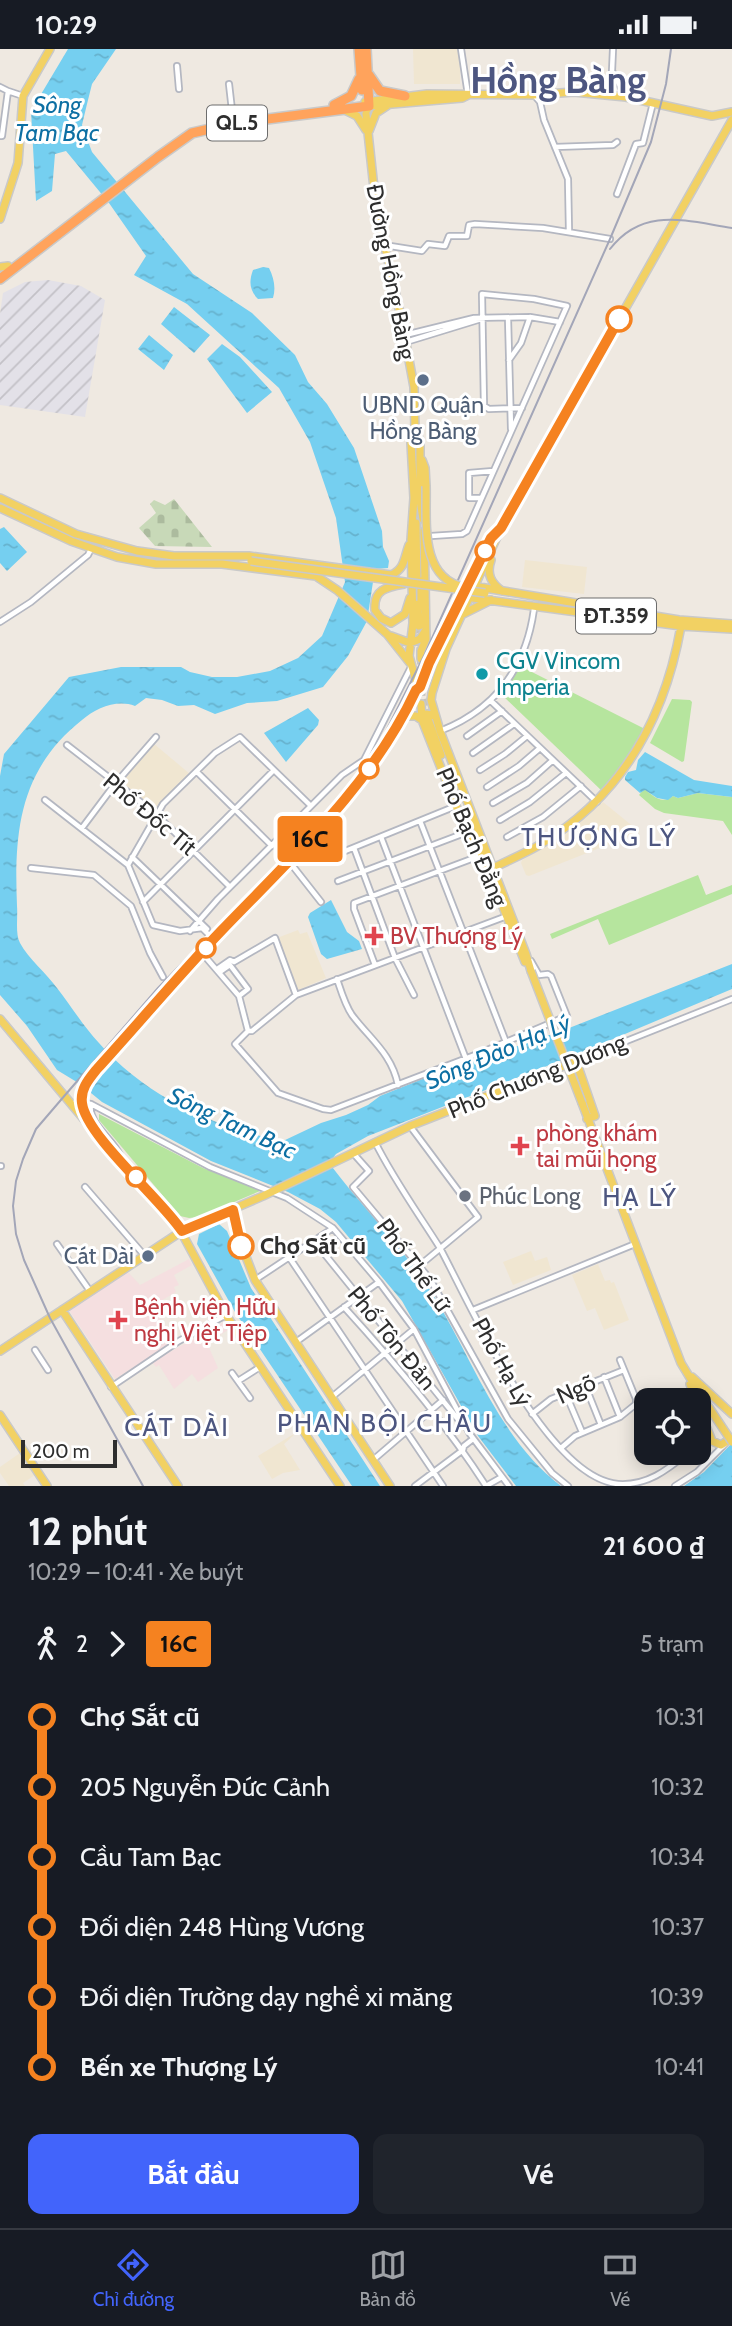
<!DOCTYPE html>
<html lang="vi">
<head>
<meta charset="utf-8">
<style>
	body { margin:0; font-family:Cabin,sans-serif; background:#20242c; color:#f1f3f6; height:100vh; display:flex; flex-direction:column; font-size:26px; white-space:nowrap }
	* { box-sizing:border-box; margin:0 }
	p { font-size:23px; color:#9ea1a6 }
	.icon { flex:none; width:38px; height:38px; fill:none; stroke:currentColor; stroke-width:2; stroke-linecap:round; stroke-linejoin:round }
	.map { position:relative; height:1437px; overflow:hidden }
	.side { display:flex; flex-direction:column; background:#171b24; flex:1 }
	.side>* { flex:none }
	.badge { padding:0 14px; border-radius:5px; font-size:24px; line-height:46px }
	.controls { position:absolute; left:634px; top:1339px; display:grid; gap:14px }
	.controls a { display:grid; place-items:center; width:77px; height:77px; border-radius:14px; background:#171b24; box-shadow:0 4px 18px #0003; font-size:35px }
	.scale { position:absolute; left:21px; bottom:18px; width:96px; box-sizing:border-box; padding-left:7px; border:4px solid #2e2e2e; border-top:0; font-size:19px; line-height:24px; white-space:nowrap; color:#2e2e2e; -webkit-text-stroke:5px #fff; paint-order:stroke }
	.map>.badge { position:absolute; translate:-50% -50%; box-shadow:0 0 0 4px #fff }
	.legs { display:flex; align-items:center; gap:10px; height:77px; padding:0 28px; font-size:23px }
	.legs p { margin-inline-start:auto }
	.summary { display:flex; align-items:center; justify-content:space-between; height:119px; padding:0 28px }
	h1 { font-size:38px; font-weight:700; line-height:52px }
	.primary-button { display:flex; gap:14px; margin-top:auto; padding:14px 28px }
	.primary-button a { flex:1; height:80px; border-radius:14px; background:#4264fb; color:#fff; font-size:28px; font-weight:700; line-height:80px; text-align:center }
	.primary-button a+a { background:#20242c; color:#f1f3f6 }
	ul { padding:0 28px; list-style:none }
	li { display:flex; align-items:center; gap:24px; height:70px; font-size:26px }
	li i { display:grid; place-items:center; width:10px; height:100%; margin:0 9px; background:currentColor }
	li i::after { content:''; width:18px; height:18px; margin:-9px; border:5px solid; border-radius:50%; background:#171b24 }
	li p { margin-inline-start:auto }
	li:first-child i { background:linear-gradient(#0000 50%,currentColor 0) }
	li:last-child i { background:linear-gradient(currentColor 50%,#0000 0) }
	.status { display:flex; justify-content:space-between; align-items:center; height:49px; padding:0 35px; background:#171b24; direction:ltr }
	.status svg { height:19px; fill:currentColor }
	.dock { display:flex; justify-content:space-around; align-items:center; height:98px; border-top:2px solid #363941; background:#171b24; font-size:19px; color:#9ea1a6 }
	.dock a { display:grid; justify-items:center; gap:4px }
	.dock .selected { color:#4264fb }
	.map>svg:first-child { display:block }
	.industrial { fill:url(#industrial-furrows) }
	.education { fill:#f0e6d1 }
	.medical { fill:#f5dfe0 }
	.cemetery { fill:url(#cemetery-stones) }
	.park { fill:#b6e59e }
	.water { fill:url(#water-ripples) }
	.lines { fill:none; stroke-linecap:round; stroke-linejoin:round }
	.minor-tunnel { stroke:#c8c4bd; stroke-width:4.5; stroke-dasharray:4.5 2; stroke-linecap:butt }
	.major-tunnel { stroke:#c8c4bd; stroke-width:7; stroke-dasharray:7 3.5; stroke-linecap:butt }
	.minor-casing { stroke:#b4b7c1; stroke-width:8 }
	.major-casing { stroke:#c9c9c9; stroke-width:10 }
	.highway-casing { stroke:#c9c9c9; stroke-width:12 }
	.minor { stroke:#fff; stroke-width:4.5 }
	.major { stroke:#f2d163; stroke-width:7 }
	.highway { stroke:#ffa35c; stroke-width:9 }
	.rail { stroke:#a3a6b8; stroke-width:2 }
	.major-bridge-casing { stroke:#c9c9c9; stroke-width:10; stroke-linecap:butt }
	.major-bridge { stroke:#f2d163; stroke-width:7 }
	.line-1-casing { stroke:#fff; stroke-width:16 }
	.line-1 { stroke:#f58220; stroke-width:10 }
	.stop-1-dot { fill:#fff; stroke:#f58220; stroke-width:3.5 }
	.service-dot { fill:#5c6f8a; stroke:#fff; stroke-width:2.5 }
	.culture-dot { fill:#0f9aa8; stroke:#fff; stroke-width:2.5 }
	.health-dot { fill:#e0444e; stroke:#fff; stroke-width:2.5 }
	.worship-dot { fill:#6b7280; stroke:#fff; stroke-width:2.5 }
	.labels { text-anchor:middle; stroke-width:6; stroke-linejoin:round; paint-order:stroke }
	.shield { fill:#fff; stroke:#6d6d6d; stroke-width:2 }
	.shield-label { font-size:21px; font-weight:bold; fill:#2e2e2e }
	.street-label { font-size:23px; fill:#2e2e2e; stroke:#fff }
	.service-label { font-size:23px; fill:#4e5e75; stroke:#fff }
	.culture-label { font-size:23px; fill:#0d838f; stroke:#fff; text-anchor:start }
	.health-label { font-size:23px; fill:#be3a42; stroke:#fff; text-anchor:start }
	.worship-label { font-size:23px; fill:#5b616d; stroke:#fff; text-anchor:start }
	.stop-label { font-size:23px; font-weight:bold; fill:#2e2e2e; stroke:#fff; text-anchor:start }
	.water-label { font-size:24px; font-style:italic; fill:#0d6fa3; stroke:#fff }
	.quarter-label { font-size:26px; letter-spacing:2px; fill:#4d5680; stroke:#fff }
	.town-label { font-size:37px; font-weight:bold; fill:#4d5680; stroke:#fff }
</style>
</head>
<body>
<div class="status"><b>10:29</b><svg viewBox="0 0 49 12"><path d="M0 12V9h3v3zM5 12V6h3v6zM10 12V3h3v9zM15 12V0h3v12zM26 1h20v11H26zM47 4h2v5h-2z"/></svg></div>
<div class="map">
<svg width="732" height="1437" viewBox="0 0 732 1437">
	<defs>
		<pattern id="industrial-furrows" width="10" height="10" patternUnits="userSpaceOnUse" patternTransform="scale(1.75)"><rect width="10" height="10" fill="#e3e1e8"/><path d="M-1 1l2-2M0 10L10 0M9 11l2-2" fill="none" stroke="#c3c1c7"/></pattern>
		<pattern id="cemetery-stones" width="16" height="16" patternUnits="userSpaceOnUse" patternTransform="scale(1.75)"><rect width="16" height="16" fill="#c8d9b8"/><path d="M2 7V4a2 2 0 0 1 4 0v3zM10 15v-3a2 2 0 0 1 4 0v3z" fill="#acbb9e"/></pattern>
		<pattern id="water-ripples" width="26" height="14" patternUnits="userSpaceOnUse" patternTransform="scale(1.75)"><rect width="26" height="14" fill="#75cff0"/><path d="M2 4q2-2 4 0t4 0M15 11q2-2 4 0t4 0" fill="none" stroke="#66b2ce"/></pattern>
	</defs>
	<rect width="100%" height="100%" fill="#efe9e1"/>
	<!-- industrial -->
	<path class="industrial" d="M 48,231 L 81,237 L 105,251 L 85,368 L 0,356 L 0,265 L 3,244 L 25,233 Z"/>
	<!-- education -->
	<path class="education" d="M 413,0 L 460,0 L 460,35 L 414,35 Z
		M 525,511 L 587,518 L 584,545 L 522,538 Z
		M 153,694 L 190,725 L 153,761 L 119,734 Z
		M 603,753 L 640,783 L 529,827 L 526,826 L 521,814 L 522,811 L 547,797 L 574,779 Z
		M 298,881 L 300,885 L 307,883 L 326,929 L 296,942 L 277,889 Z
		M 531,1202 L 535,1212 L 547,1208 L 551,1221 L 513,1236 L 503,1213 Z
		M 598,1215 L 605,1232 L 610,1231 L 611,1234 L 614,1233 L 629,1271 L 604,1281 L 595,1259 L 587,1262 L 572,1226 Z
		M 297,1383 L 284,1395 L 300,1421 L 283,1424 L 272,1430 L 258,1407 Z
		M 20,1404 L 35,1426 L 23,1434 L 25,1437 L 9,1437 L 0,1424 L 0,1418 Z"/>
	<!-- medical -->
	<path class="medical" d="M 189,1210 L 192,1216 L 174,1226 L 179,1236 L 174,1238 L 176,1243 L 152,1257 L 175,1292 L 115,1330 L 69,1261 L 127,1222 L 140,1236 Z
		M 224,1273 L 228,1281 L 207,1294 L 218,1319 L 198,1333 L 192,1325 L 174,1340 L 159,1316 L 156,1318 L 152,1313 Z"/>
	<!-- cemetery -->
	<path class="cemetery" d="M 174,450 L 212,498 L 155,497 L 139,479 L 156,464 L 150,455 L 154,451 L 165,456 Z"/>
	<!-- park -->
	<path class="park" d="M 520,617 L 645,680 L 627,709 L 602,742 L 501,645 Z
		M 672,650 L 690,651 L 692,653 L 684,712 L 682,713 L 650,694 Z
		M 644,740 C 654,747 661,756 673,747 L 678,749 L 698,744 L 732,748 L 732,786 L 723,772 L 664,764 L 655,760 L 639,746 Z
		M 698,826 L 706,846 L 732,836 L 732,845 L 609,896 L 598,870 L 552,890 L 550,885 Z
		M 99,1065 L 203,1119 L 258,1140 L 260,1142 L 199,1168 L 189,1169 L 180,1167 L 99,1071 Z"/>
	<!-- water -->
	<path class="water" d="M 68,0 L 116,0 L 92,35 L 87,55 L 82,76 L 92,103 L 193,225 L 252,264 L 295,306 L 308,333 L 327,355 L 354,399 L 382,482 L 383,498 L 389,512 L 388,519 L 375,520 L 367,572 L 348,607 L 323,638 L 277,652 L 247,654 L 215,665 L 194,656 L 178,657 L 162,651 L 146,649 L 135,657 C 117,650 96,659 82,671 C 19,721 14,783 17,857 C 18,868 15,885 20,894 C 28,909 47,925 57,939 C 71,957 84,978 99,994 C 145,1047 215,1079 283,1092 L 321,1074 L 346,1066 L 368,1056 L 380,1047 L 430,1027 L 564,981 L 732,915 L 732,940 L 575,1006 L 368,1087 L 336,1105 L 329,1114 C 362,1158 402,1197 432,1244 C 472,1308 498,1389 561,1437 L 516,1437 L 478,1387 L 402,1252 L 336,1173 L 320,1160 L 288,1143 L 211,1112 L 102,1053 L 80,1035 L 57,1021 L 27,977 L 0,946 L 0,727 L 4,705 L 69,628 L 121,618 L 181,618 L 190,623 L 212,628 L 237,628 L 270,622 L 298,609 L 322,587 L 345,533 L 336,469 L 310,393 L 279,339 L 187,255 L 134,226 L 146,207 L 109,154 L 66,102 L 55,105 L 52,142 L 36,152 L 31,62 Z
		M 263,218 L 269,219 C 274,229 276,239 273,249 L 258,250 C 249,241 249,232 253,221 Z
		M 174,258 L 210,286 L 194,304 L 161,275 Z
		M 149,286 L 173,306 L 164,321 L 138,300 Z
		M 222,295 L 240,308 L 272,343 L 247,364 L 207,310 Z
		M 4,478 L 27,503 L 7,522 L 0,514 L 0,480 Z
		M 308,659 L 319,671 L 318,676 L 286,713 L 264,684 Z
		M 645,703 L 694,731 L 732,737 L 732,748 L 698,744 L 678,749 L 673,747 L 668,751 L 657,749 L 645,741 L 640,744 L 625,731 L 625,728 L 628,723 L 636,721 L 638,711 Z
		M 331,851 L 347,883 L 359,892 L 362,900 L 327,910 L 321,905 L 308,868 L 310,864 Z
		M 219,1175 L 227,1182 L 251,1239 L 380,1437 L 352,1437 L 235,1263 L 197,1195 L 199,1185 Z
		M 732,1394 L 732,1437 L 684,1437 L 704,1423 Z"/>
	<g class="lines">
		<!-- minor-tunnel -->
		<path class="minor-tunnel" d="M 209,882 L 213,886"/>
		<!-- major-tunnel -->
		<path class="major-tunnel" d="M 419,577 L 422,647 L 428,670"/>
		<defs>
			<path id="minor" d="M 461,0 L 468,46
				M 613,0 L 612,22 L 626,48
				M 177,17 L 179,40
				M 229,35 L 233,70
				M 0,38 L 8,42 L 2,87 L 0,87
				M 8,42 L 23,47
				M 534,46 L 540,53 L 544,71 L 568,130 L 569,182
				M 555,98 L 613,96 L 617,93
				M 617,145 L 636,95 L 643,94 L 653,54
				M 384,196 L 422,202 L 428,195 L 445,197 L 449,187 L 467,187 L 469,176 L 475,175 L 543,179 L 610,190
				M 508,269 L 511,380
				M 405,286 L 474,269 L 530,268 L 560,273
				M 406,293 L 481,270
				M 509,311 L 521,294 L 530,268
				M 480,449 L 469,449 L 469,424 L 493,422
				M 431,487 L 462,485 L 467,482 L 567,257 L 534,250 L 482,245 L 484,357 L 489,360 L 522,359
				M 0,573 L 31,553 L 88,506 L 91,500
				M 491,652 L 597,753
				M 440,682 C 496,660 526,619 534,560
				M 467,687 L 502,662
				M 67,696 L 156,765 L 230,838
				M 473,704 L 514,675
				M 480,721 L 505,705 L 527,687
				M 197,723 L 272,797
				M 487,738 L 519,717 L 540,699
				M 45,751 L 128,816 L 153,876 L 180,882 L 202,879 L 207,884
				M 493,754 L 527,734 L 553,711
				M 500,771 L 530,753 L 566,724
				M 420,772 L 506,993
				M 82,779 L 115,735 L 156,688
				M 381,788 L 466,1010
				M 507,788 L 543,768 L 581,737
				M 354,799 L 395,909 L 414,946
				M 132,808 L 207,880
				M 328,809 L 456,757
				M 288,811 L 321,853
				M 128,816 L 163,755 L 215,704 L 240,688 L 311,757
				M 31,819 L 94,826 L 131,857 L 150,904 L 163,928
				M 338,832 L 470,782
				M 143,853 L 274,721
				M 190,882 L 218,850 L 342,726 L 364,711 L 411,618
				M 202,904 L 239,947 L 248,982 L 235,995 L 278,1044 L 323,1060 L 331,1061 L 480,1004 L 567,967 L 551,927 L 548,925 L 539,926 L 531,912
				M 375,916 L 354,860 L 354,854 L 482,806
				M 217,920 L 230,911 L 234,913 L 275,889 L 296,946
				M 220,923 L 230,916 L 248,940 L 239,947
				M 337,930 C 341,942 345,956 352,966 C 370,990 392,1005 398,1036
				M 248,982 L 252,982 L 296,946 L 507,867
				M 576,1012 L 732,950
				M 91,1055 C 87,1074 112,1089 120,1106
				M 72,1056 L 76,1053 L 91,1055 L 210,1118 L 287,1149 L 333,1179 L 379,1233 L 414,1280 L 470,1385 L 509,1437
				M 410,1077 L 478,1168 L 419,1217
				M 375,1093 C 394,1131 418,1164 440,1199 C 471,1257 547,1429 618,1435 C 647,1437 667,1421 688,1404
				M 353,1104 L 369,1122 L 353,1138 L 430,1230 L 508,1370 L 552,1424 L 568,1437
				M 0,1117 L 1,1117
				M 85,1138 L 144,1206
				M 314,1192 L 461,1374
				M 57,1195 L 90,1242
				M 289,1208 L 443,1437
				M 255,1231 L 333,1179
				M 344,1258 C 395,1314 445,1373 486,1437
				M 473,1261 L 635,1195
				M 296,1293 L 379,1233
				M 35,1301 L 48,1321
				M 232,1324 L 250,1349
				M 604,1328 L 620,1368
				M 238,1332 L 260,1318
				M 585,1336 L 601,1376
				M 111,1338 L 179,1292 L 226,1266
				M 565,1343 L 582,1383
				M 333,1347 L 414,1280
				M 532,1365 L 551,1350 L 624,1321
				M 698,1395 L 709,1386
				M 561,1399 L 575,1387 L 620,1368 L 636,1355 L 636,1350 L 620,1311
				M 373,1411 L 443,1351
				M 415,1437 L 463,1401 L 464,1397 L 473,1390
				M 486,1437 L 502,1428
				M 675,1437 L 697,1423 L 725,1395"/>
			<path id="major" d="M 365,53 L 427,45 L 533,46 L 574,43 L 626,48 L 712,67 L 732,63
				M 345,61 L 357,67 L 366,81
				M 367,61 L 369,57 L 462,49 L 468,46
				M 366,65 L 376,158 L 402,273 L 414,338 L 415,381 L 411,394 L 414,449 L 411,491 L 413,574 L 409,607 L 418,639
				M 369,82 L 376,64 L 388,56
				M 0,170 L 18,114 L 23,47 L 50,0
				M 0,218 L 8,217
				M 416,382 L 420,392 L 420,451 L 423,470
				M 422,411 L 425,419 L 426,437
				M 0,449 L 76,485 L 137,502 L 174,507 L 249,507 L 391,526 C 405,520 404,509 409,496
				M 0,459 L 71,492 L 117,508 L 156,515 L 222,515 L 316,527 L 337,541 L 387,585 L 410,614
				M 416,474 L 417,532
				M 424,482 L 426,590 L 421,602 L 421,610 L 429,614
				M 491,511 C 486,525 491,534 502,542
				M 421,532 L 421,558
				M 404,535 C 386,538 373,541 375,561 L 381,569 L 391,574 L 405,565 L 410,549
				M 473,537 L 679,571 L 732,575
				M 465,548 L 681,577 L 732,580
				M 418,555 L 419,577
				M 461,566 L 491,551
				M 391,587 L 410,594 L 420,590 L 425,582
				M 421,655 L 422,671 L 456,757 L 482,806 L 525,913
				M 405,667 L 416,667 L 422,671 L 426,665 L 435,667
				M 428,670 L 441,706
				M 493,819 C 509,811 526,804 541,795 C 623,746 665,668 681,577
				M 531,922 L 526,905 L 440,682 L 431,651 L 432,644 L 446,600 L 501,479 L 732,71
				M 179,929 L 356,738 L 380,704 L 416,641 L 420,638 L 429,614 L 491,489 L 496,484
				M 0,970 L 114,1106
				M 582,1054 L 681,1314 L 698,1342
				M 113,1101 L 177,1175 L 226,1266 L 340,1437
				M 233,1161 L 238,1187 L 255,1231 L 390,1437
				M 62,1261 L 178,1437
				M 0,1302 L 182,1182 L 263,1147 L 410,1077 L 576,1012 L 595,1067 L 587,1070
				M 692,1328 L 732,1365
				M 690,1335 L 696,1351
				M 698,1357 L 712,1392 L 721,1396 L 732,1389
				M 0,1366 L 47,1437"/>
			<path id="highway" d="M 359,0 L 362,41
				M 369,26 L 380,42 L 405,47
				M 334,56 L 351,47 L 359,30
				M 0,230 L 158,108 L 192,84 L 236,74 L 369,57 L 366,0"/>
		</defs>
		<!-- minor casing -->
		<use href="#minor" class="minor-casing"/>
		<!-- major casing -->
		<use href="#major" class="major-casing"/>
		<!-- highway casing -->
		<use href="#highway" class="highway-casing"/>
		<!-- minor -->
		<use href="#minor" class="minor"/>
		<!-- major -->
		<use href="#major" class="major"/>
		<!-- highway -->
		<use href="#highway" class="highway"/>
		<!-- rail -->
		<path class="rail" d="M 610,200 C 643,157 686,172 732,179
			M 143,1437 L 50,1269 L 24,1211 L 16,1185 L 13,1157 L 16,1132 L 23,1110 L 36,1080 L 66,1045 L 158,939 L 338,753 L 378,698 L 425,605 L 610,190 L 651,93 L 666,35 L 671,0"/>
		<defs>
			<path id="major-bridge" d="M 426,437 C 427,471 419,529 464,538
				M 251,512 L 485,544
				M 531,922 L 582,1054
				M 113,1101 L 86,1068 L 82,1055 L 83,1040 L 97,1020 L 179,929
				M 698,1342 L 732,1393"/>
		</defs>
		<!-- major-bridge casing -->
		<use href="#major-bridge" class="major-bridge-casing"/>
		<!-- major-bridge -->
		<use href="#major-bridge" class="major-bridge"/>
	</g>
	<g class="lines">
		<defs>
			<path id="line-1" d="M 241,1197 L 233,1161 L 182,1182 C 161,1150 86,1087 82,1054 C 80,1040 89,1030 97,1020 C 139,974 179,926 222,881 C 293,807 372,736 416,641 L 420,638 L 429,614 L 491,489 L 501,479 L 619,270"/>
		</defs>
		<!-- line-1 casing -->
		<use href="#line-1" class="line-1-casing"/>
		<!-- line-1 -->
		<use href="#line-1" class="line-1"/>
	</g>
	<!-- markers -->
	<g class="stop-1-dot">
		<circle cx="619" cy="270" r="12"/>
		<circle cx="485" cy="502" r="9"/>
		<circle cx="369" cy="720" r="9"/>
		<circle cx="206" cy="899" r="9"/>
		<circle cx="136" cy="1128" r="9"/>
		<circle cx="241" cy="1197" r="12"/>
	</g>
	<g class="service-dot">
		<circle cx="423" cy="331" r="7"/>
		<circle cx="148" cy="1207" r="7"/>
	</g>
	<circle class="culture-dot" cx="482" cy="625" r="7"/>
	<g class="health-dot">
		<path d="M370.5 876.5h7v7h7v7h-7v7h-7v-7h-7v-7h7z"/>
		<path d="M516.5 1086.5h7v7h7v7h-7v7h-7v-7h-7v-7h7z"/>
		<path d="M114.5 1260.5h7v7h7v7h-7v7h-7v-7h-7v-7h7z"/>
	</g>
	<circle class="worship-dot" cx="465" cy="1147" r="7"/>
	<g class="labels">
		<!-- shield labels -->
		<g class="shield">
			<rect x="207" y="56.5" width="60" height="35" rx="5"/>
			<rect x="576" y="549.5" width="80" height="35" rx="5"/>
		</g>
		<g class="shield-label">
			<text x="237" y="81">QL.5</text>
			<text x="616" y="574">ĐT.359</text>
		</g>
		<!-- street labels -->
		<g class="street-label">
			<text transform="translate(391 223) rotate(79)" y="8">Đường Hồng Bàng</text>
			<text transform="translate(150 765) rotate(40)" y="8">Phố Đốc Tít</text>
			<text transform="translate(472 788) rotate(67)" y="8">Phố Bạch Đằng</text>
			<text transform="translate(537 1027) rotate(-22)" y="8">Phố Chương Dương</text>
			<text transform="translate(414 1216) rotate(54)" y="8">Phố Thế Lữ</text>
			<text transform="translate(392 1289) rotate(51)" y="8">Phố Tôn Đản</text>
			<text transform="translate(502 1313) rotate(61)" y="8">Phố Hạ Lý</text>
			<text transform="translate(576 1340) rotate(-24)" y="8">Ngõ</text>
		</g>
		<!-- service labels -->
		<g class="service-label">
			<text x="423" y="364">UBND Quận<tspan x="423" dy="26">Hồng Bàng</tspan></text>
			<text x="134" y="1215" text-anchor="end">Cát Dài</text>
		</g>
		<!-- culture labels -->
		<g class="culture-label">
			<text x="496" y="620">CGV Vincom<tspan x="496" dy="26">Imperia</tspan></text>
		</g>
		<!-- health labels -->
		<g class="health-label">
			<text x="390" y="895">BV Thượng Lý</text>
			<text x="536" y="1092">phòng khám<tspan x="536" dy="26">tai mũi họng</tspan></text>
			<text x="134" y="1266">Bệnh viện Hữu<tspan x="134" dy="26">nghị Việt Tiệp</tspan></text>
		</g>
		<!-- worship labels -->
		<g class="worship-label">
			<text x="479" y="1155">Phúc Long</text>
		</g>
		<!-- stop labels -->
		<g class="stop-label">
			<text x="260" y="1205">Chợ Sắt cũ</text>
		</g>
		<!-- water labels -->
		<g class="water-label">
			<text x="57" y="64">Sông<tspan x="57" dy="28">Tam Bạc</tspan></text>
			<text transform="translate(498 1003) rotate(-23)" y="8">Sông Đào Hạ Lý</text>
			<text transform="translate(232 1074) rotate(25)" y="8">Sông Tam Bạc</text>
		</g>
		<!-- quarter labels -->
		<g class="quarter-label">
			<text x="599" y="797">THƯỢNG LÝ</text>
			<text x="640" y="1157">HẠ LÝ</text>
			<text x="385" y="1383">PHAN BỘI CHÂU</text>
			<text x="177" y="1387">CÁT DÀI</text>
		</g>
		<!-- town labels -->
		<g class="town-label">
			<text x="558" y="44">Hồng Bàng</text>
		</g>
	</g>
</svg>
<div class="controls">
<a><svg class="icon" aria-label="locate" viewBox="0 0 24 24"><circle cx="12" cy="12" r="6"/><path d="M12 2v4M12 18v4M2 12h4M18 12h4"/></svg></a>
</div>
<div class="scale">200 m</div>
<b class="badge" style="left:310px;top:790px;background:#f58220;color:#111">16C</b>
</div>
<section class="side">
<div class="summary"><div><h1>12 phút</h1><p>10:29 – 10:41 · Xe buýt</p></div><b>21 600 ₫</b></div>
<div class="legs"><svg class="icon" aria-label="walk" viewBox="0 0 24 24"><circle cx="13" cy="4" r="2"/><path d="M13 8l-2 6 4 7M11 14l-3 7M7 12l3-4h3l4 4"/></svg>2<svg class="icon" aria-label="forward" viewBox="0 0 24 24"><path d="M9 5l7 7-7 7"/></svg><b class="badge" style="background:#f58220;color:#111">16C</b><p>5 trạm</p></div>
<ul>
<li><i style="color:#f58220"></i><b>Chợ Sắt cũ</b><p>10:31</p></li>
<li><i style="color:#f58220"></i><span>205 Nguyễn Đức Cảnh</span><p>10:32</p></li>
<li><i style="color:#f58220"></i><span>Cầu Tam Bạc</span><p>10:34</p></li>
<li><i style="color:#f58220"></i><span>Đối diện 248 Hùng Vương</span><p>10:37</p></li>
<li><i style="color:#f58220"></i><span>Đối diện Trường dạy nghề xi măng</span><p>10:39</p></li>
<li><i style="color:#f58220"></i><b>Bến xe Thượng Lý</b><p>10:41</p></li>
</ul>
<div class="primary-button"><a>Bắt đầu</a><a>Vé</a></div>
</section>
<nav class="dock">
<a class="selected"><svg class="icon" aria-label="directions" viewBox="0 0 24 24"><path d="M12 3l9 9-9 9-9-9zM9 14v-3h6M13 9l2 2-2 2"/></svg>Chỉ đường</a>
<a><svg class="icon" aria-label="map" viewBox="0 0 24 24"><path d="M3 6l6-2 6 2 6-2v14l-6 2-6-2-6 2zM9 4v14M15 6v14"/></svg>Bản đồ</a>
<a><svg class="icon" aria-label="tickets" viewBox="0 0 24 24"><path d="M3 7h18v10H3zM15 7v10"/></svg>Vé</a>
</nav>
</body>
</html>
